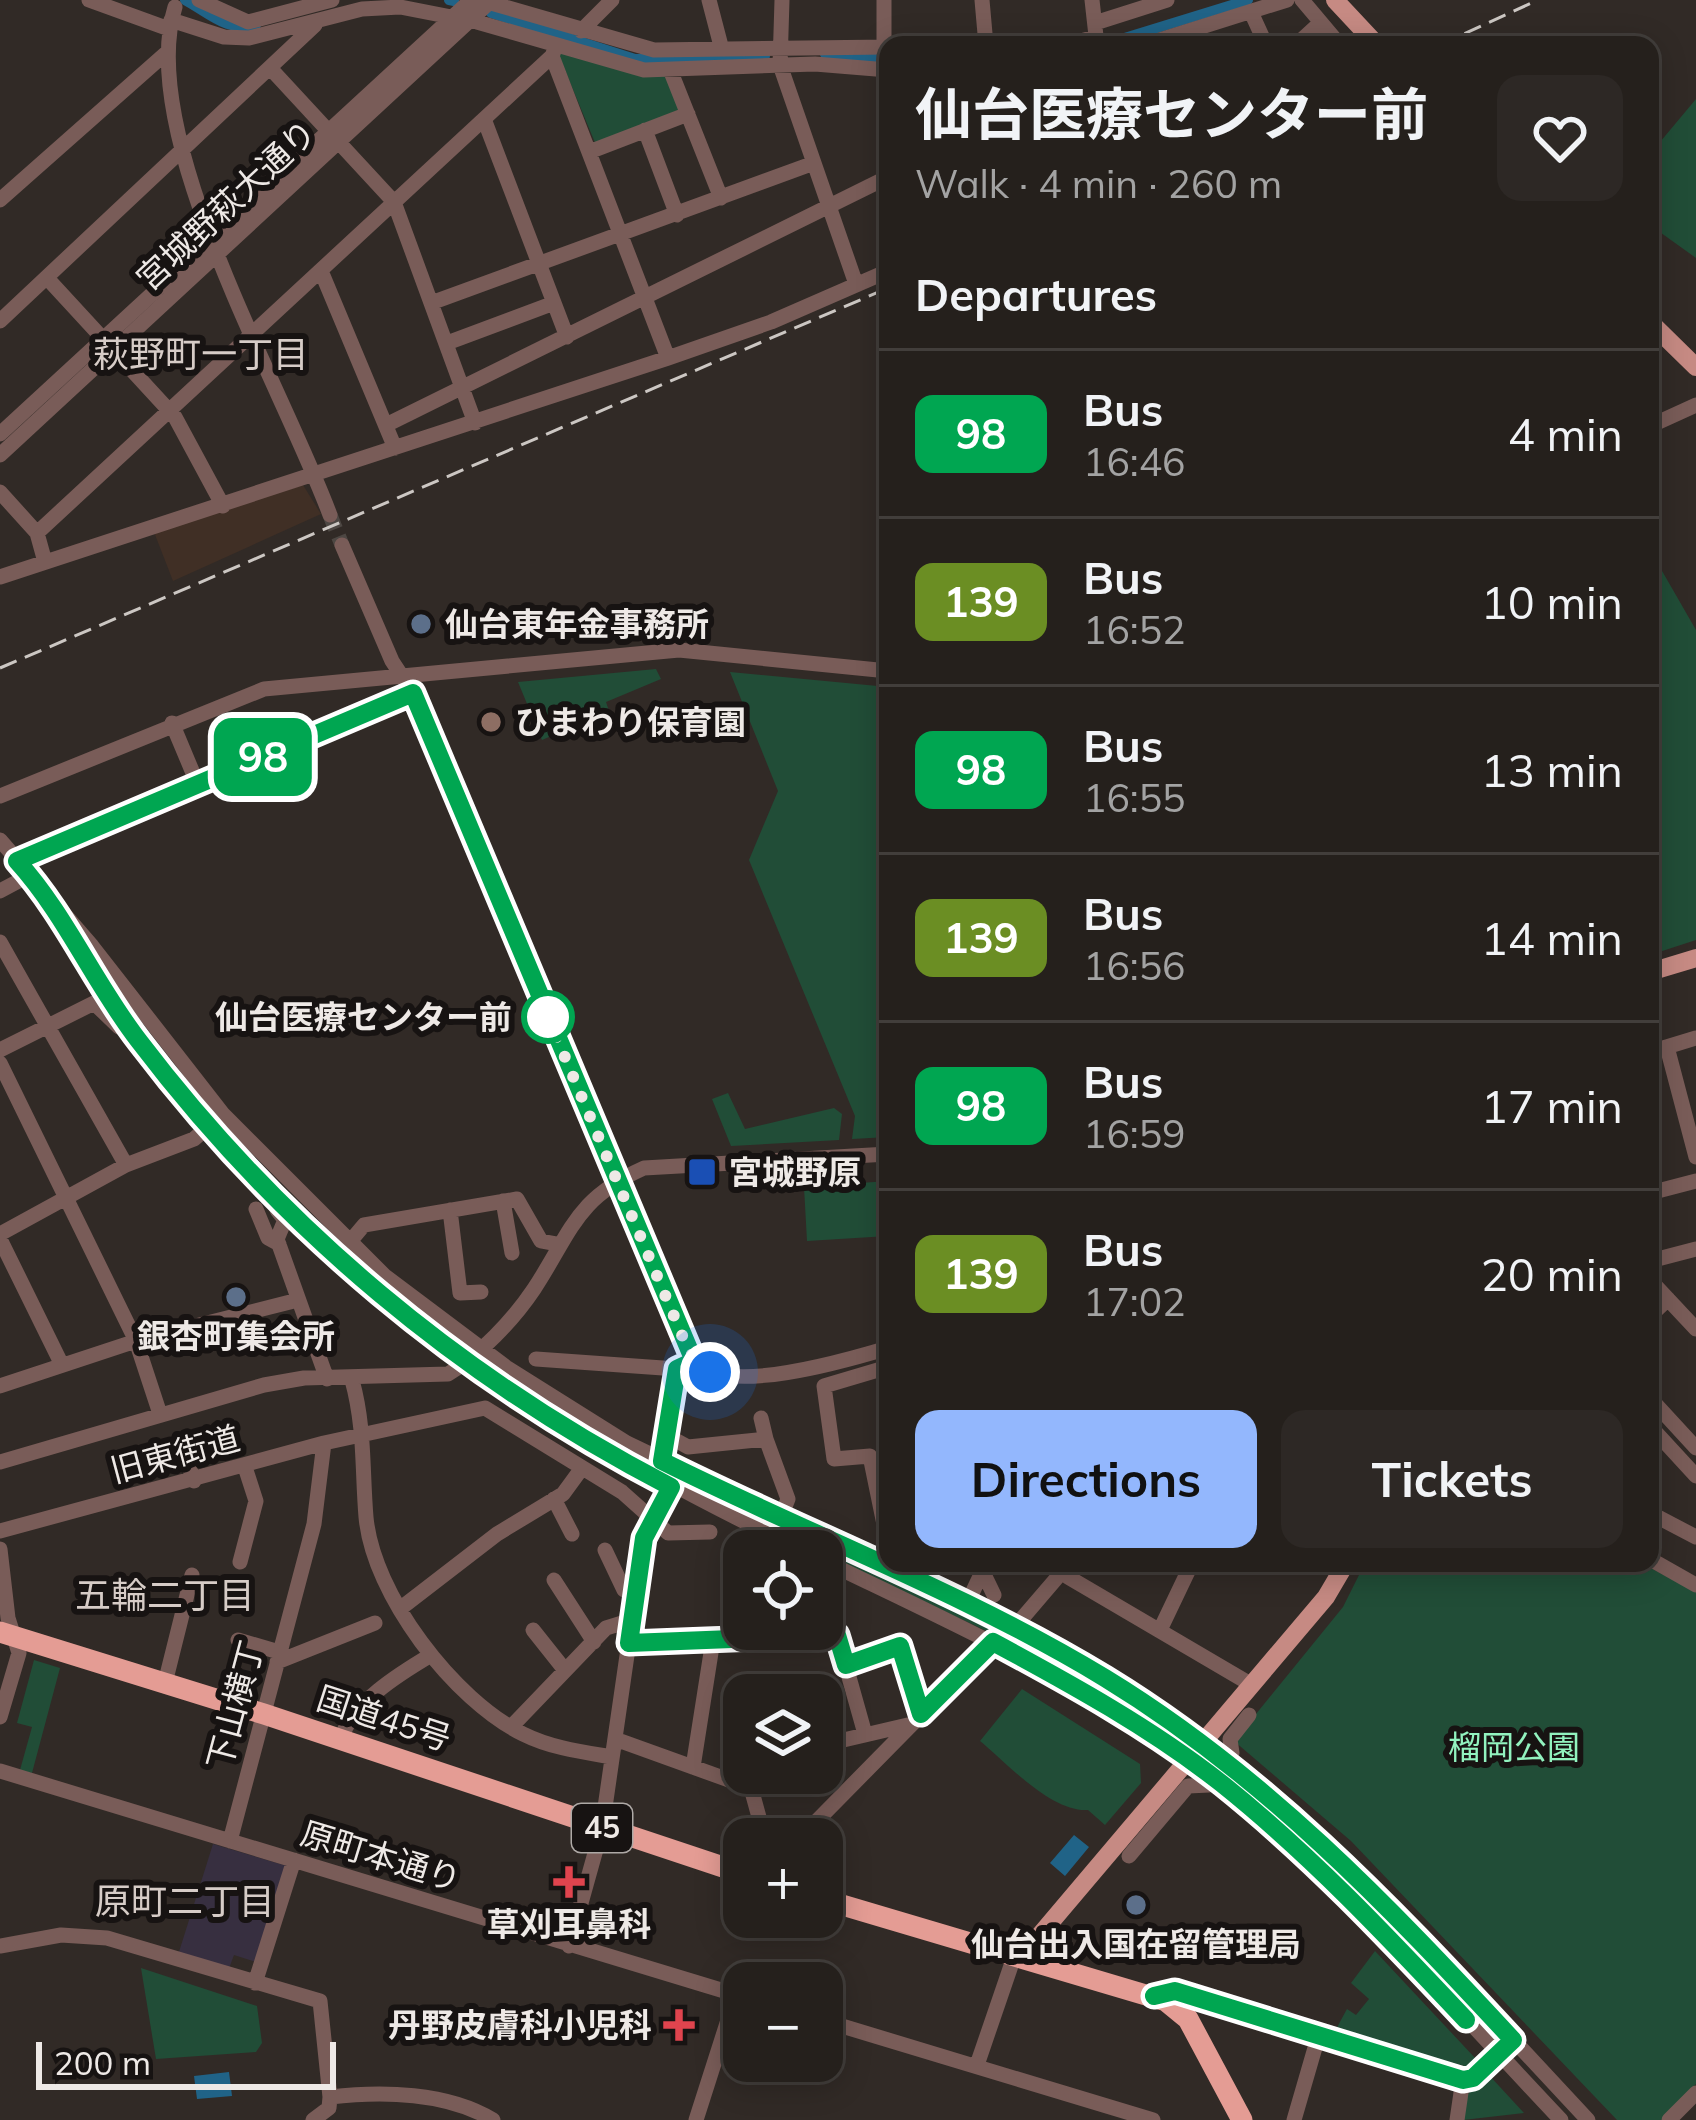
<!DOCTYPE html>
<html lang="en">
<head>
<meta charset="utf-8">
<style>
	body { margin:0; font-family:Mulish,"Noto Sans JP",sans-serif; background:#2d2825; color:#f1f3f6; height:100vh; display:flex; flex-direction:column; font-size:45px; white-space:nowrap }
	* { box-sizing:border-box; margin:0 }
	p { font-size:39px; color:#a3a3a3 }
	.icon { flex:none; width:66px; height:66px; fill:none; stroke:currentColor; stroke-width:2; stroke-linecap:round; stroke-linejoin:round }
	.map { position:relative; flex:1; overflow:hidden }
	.details { position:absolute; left:879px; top:36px; width:780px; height:1536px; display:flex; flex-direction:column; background:#25201c; border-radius:24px; box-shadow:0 6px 30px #0003,0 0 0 3px #423e3b }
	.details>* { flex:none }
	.badge { padding:0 24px; border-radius:18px; font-size:42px; line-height:78px }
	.tools { position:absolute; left:723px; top:1530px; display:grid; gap:24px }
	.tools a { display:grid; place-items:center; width:120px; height:120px; border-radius:24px; background:#25201c; box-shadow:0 6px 30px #0003,0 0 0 3px #423e3b; font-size:60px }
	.scale { position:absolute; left:36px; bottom:30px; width:300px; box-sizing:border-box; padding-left:12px; border:6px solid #eee9e6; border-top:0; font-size:33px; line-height:42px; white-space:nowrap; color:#eee9e6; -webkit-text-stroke:9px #171312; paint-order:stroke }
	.you { position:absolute; width:60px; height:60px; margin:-30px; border:9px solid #fff; border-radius:50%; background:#1a73e8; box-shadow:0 0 0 18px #1a73e833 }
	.map>.badge { position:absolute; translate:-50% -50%; box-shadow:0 0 0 6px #fff }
	h2 { padding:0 36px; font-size:45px; line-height:108px }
	.round { display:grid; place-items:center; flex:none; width:126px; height:126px; border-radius:24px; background:#2d2825 }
	.overview { display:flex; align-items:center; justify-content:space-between; height:204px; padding:0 36px }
	h1 { font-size:57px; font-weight:700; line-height:90px }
	.action { display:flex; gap:24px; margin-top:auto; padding:24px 36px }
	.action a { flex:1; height:138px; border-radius:24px; background:#93b7fd; color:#111; font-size:48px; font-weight:700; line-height:138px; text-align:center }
	.action a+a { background:#2d2825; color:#f1f3f6 }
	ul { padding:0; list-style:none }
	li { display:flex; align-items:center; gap:36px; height:168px; padding:0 36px; border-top:3px solid #423e3b }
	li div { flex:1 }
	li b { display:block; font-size:45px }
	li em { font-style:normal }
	li .badge { min-width:132px; font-weight:700; text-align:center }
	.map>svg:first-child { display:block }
	.commercial { fill:#372f40 }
	.industrial { fill:#402f25 }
	.green { fill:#214d37 }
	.water { fill:#206387 }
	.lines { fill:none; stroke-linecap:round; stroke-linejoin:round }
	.canal { stroke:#206387; stroke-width:10 }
	.minor-tunnel { stroke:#4d4743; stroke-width:15; stroke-dasharray:15 8; stroke-linecap:butt }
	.minor { stroke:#795c58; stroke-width:15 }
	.major { stroke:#c68a83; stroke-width:18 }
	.highway { stroke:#e49c94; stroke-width:21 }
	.rail { stroke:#ccc7c3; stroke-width:3; stroke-dasharray:18 9; stroke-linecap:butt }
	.minor-bridge { stroke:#795c58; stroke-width:15 }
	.line-casing { stroke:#fff; stroke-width:27 }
	.line { stroke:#00a651; stroke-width:18 }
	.walk { stroke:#eee9e6; stroke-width:12; stroke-dasharray:0 21.6 }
	.service-dot { fill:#5c6f8a; stroke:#171312; stroke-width:4.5 }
	.education-dot { fill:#8d6e63; stroke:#171312; stroke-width:4.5 }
	.stop-dot { fill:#fff; stroke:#00a651; stroke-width:6 }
	.transit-dot { fill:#1a4fb4; stroke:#171312; stroke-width:4.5 }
	.health-dot { fill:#e0444e; stroke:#171312; stroke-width:4.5 }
	.labels { text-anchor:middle; stroke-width:12; stroke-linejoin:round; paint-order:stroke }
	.shield { fill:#171312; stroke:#aea9a6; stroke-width:3 }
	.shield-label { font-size:30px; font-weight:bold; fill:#eee9e6 }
	.street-label { font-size:33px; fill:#eee9e6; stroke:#171312 }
	.poi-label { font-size:33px; font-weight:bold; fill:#eee9e6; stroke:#171312; text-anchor:start }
	.stop-label { font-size:33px; font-weight:bold; fill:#eee9e6; stroke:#171312; text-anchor:end }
	.park-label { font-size:33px; fill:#92f3bf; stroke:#171312 }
	.neighbourhood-label { font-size:36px; fill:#d6ccc7; stroke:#171312 }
</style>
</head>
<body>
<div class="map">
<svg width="1696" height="2120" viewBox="0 0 1696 2120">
	<rect width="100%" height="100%" fill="#312a26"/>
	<!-- commercial -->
	<path class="commercial" d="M 213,1844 L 287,1866 L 256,1962 L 234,1955 L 228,1971 L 178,1955 Z"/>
	<!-- industrial -->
	<path class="industrial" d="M 303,485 L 321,514 L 173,581 L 154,532 Z"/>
	<!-- green -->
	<path class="green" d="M 563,51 L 663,75 L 671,80 L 683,108 L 596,145 L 559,56 Z
		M 1696,99 L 1696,258 L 1650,225 L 1650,154 Z
		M 1650,550 L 1696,630 L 1696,940 L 1650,955 Z
		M 656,669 L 661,679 L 606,702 L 609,711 L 542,740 L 518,682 Z
		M 730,672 L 888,687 L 888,1137 L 852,1139 L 855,1116 L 749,860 L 778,791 Z
		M 728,1093 L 745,1129 L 834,1108 L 842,1114 L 839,1140 L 731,1146 L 712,1099 Z
		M 888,1181 L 888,1236 L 807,1241 L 804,1187 Z
		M 725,1499 L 999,1629 L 995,1635 L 721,1506 Z
		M 1365,1563 L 1641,1563 L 1696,1592 L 1696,2084 L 1661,2120 L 1617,2120 L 1351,1841 L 1234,1741 L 1343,1607 Z
		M 34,1660 L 60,1668 L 32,1773 L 20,1770 L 32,1727 L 17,1723 Z
		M 1022,1689 L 1140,1764 L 1141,1783 L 1105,1825 L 1088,1810 C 1051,1812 1009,1765 980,1741 Z
		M 1309,1842 L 1359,1883 L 1502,2036 L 1501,2042 L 1306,1847 Z
		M 1375,1951 L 1476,2059 L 1468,2067 L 1335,2031 L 1347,2009 L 1356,2015 L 1369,1999 L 1351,1983 Z
		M 141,1968 L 257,2006 L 262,2043 L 256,2052 L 156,2059 Z
		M 1488,2074 L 1524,2113 L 1463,2120 L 1467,2095 Z"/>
	<!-- water -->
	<path class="water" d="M 1074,1835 L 1089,1847 L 1065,1876 L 1050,1863 Z
		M 229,2072 L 232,2096 L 197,2099 L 194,2076 Z"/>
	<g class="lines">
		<!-- canal -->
		<path class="canal" d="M 185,0 C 209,13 228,33 256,25
			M 449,0 L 454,1
			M 491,13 L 635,59 L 765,56
			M 1105,44 L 1248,0
			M 825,54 L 888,59"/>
		<!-- minor-tunnel -->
		<path class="minor-tunnel" d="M 330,515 L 342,545"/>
		<!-- minor -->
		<path class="minor" d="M 89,0 L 169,29
			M 199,0 L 248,22 L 332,0
			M 709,0 L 721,46
			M 782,0 L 780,65 L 856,284
			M 884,0 L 884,47
			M 982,0 L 986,45
			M 1092,0 L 1097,45
			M 1302,0 L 1340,45
			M 484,1 L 654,50 L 888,47
			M 175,7 C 135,136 283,387 330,515
			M 1251,12 L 1266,45
			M 171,20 L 224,37 L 249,38 L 362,9 L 400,7 L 477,22 L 644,70 L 815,64 L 888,70
			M 1095,23 L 1167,0
			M 581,31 L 612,0
			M 1067,45 L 1095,37
			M 1144,45 L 1287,0
			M 1296,45 L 1320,23
			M 552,56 L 668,358
			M 271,69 L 394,202 L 475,423
			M 671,72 L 721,198
			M 484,119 L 567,337
			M 645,130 L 677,215
			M 589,152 L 688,114
			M 0,200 L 165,54
			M 321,271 L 395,448
			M 47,278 L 175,417 L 223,506
			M 431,303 L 814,163
			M 0,321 L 315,25
			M 447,343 L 554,303
			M 386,425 L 888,177
			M 1650,426 L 1696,405
			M 0,434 L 471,0
			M 0,455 L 492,0
			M 0,492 L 37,533 L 45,562
			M 37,533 L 552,56 L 556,46
			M 342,545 L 392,661 L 413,693 L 694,1361 C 724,1397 848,1360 888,1348
			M 0,577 L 668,358 L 771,322 L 888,271
			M 172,723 L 198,785
			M 0,796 L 264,689 L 679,650 L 888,671
			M 0,840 L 92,946 L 223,1114 L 385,1276 L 506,1367 L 627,1443 L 1034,1638 L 1203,1744 L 1370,1886 L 1588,2120
			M 17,861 L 413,693
			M 0,891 L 30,875
			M 69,930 C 250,1236 490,1400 804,1551
			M 0,942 L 126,1165
			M 1667,1047 L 1696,1157
			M 0,1050 L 94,1003 L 119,1027
			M 1650,1052 L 1696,1038
			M 0,1063 L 136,1341 L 160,1414
			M 1650,1193 L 1696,1181
			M 503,1201 L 512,1253
			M 256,1209 L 268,1238 L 279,1244
			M 277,1210 L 285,1220 L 277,1239 L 327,1379
			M 450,1210 L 460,1293 L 481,1292
			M 0,1234 L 126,1165 L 194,1139 L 216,1120
			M 0,1239 L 62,1365
			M 348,1244 L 364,1225 L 517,1199 L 541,1241 L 557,1244
			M 1650,1261 L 1696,1249
			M 1650,1280 L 1696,1329
			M 1650,1316 L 1668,1299
			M 884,1349 L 888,1367 L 824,1386 L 834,1459 L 870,1456 L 888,1544
			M 536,1359 L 677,1369 L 694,1361
			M 352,1380 C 365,1427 362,1469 366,1517 C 373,1595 454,1700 523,1734 C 551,1748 582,1752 612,1757
			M 0,1386 L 136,1341 L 298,1300
			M 1650,1398 L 1696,1448
			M 761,1418 L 766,1439
			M 1650,1426 L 1696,1476
			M 668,1436 L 688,1447 L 766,1439 L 788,1499 L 780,1519
			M 184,1453 L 194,1481
			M 662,1461 L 677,1369
			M 0,1462 L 264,1385 L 304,1378 L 448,1374 C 479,1356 514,1319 534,1289 C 572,1231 575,1199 644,1168 L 888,1154
			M 554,1499 L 572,1534
			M 1650,1513 L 1696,1537
			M 0,1531 L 324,1443 L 485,1408 L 622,1492 L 668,1533 L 710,1532
			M 0,1549 L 8,1618 L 19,1653 L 0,1717
			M 605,1550 L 624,1590 L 635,1595
			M 1650,1559 L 1696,1585
			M 822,1560 C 958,1626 1098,1688 1219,1781 C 1345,1880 1451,2004 1561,2120
			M 240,1562 L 256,1501 L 245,1467
			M 1053,1563 L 1068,1577 L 1252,1685
			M 980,1566 L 994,1595
			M 554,1580 L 594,1642
			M 822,1581 L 865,1734
			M 966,1606 L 983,1570
			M 401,1608 L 497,1534 L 563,1494 L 582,1468
			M 1014,1628 L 1061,1573
			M 533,1630 L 564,1669
			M 1160,1630 L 1192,1563
			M 238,1640 L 279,1652
			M 629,1643 L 837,1635
			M 277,1662 L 375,1623
			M 846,1665 L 900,1646 L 921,1715
			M 165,1683 L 192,1575
			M 511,1727 L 606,1628 L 632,1620
			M 341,1739 C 352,1703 399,1674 431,1655
			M 615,1739 L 751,1788 L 765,1839
			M 822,1745 L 912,1724
			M 693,1767 L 713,1640
			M 0,1771 L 744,1997
			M 799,1839 L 993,1642
			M 230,1841 L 314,1524 L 324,1443
			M 1129,1856 L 1188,1786 L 1209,1785
			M 0,1946 L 61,1935 L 107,1938 L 320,2001 L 330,2097 C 382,2091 447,2092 493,2120
			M 569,1946 L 602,1828 L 644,1538 L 671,1487
			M 255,1983 L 294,1860
			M 1154,1996 L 1163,1991 L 1196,1997 L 1463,2079 L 1473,2078 L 1502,2050
			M 822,2020 L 1153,2120
			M 977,2065 L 1014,1957
			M 313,2120 L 329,2108 L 330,2097
			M 696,2120 L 736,1995
			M 1294,2120 L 1319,2034
			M 1457,2120 L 1463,2079
			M 1669,2120 L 1696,2093"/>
		<!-- major -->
		<path class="major" d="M 1335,0 L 1377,45
			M 1650,322 L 1696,367
			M 1650,972 L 1696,958
			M 1029,1961 L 1034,1942 L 1326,1597 L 1346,1563"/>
		<!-- highway -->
		<path class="highway" d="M 0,1632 L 264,1714 L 744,1874
			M 822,1899 L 1166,2001 L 1188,2019 L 1242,2120"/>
		<!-- rail -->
		<path class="rail" d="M 1440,45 L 1538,0
			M 0,668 L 888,288"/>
		<!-- minor-bridge -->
		<path class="minor-bridge" d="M 1208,1784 L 1232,1753 L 1230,1739 L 1249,1715"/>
	</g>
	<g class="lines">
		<defs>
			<path id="line" d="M 1154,1996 L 1175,1991 L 1463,2080 L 1473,2078 L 1513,2040 C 1387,1904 1264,1775 1105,1678 C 965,1593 808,1534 662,1461 L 677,1369 L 694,1361 L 413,693 L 17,861 C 66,915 94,983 139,1041 C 281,1228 462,1379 671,1487 L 644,1538 L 629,1643 L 837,1635 L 846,1665 L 900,1646 L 921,1714 L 993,1642 C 1071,1684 1151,1728 1221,1783 C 1310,1854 1388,1937 1466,2020"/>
		</defs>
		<!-- line casing -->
		<use href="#line" class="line-casing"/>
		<!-- line -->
		<use href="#line" class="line"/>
		<!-- walk -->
		<path class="walk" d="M 548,1017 L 684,1340 L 698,1367 L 710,1372"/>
	</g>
	<!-- markers -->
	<g class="service-dot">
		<circle cx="421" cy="624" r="12"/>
		<circle cx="236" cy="1297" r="12"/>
		<circle cx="1136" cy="1905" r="12"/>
	</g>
	<circle class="education-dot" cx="491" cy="722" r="12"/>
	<circle class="stop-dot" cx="548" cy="1017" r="24"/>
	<rect class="transit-dot" x="687" y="1157" width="30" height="30" rx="6"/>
	<g class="health-dot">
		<path d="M563 1864h12v12h12v12h-12v12h-12v-12h-12v-12h12z"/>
		<path d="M673 2007h12v12h12v12h-12v12h-12v-12h-12v-12h12z"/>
	</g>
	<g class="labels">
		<!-- shield labels -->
		<rect class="shield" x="572" y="1804" width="60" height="48" rx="9"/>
		<g class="shield-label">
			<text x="602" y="1838">45</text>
		</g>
		<!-- street labels -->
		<g class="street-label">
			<text transform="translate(226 205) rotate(-43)" y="12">宮城野萩大通り</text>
			<text transform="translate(175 1454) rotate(-15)" y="12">旧東街道</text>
			<text transform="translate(235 1705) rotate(-75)" y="12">下山横丁</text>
			<text transform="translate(384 1718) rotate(18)" y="12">国道45号</text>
			<text transform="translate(381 1856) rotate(17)" y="12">原町本通り</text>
		</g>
		<!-- poi labels -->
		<g class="poi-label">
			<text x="445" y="636">仙台東年金事務所</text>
			<text x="515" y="734">ひまわり保育園</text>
			<text x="729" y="1184">宮城野原</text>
			<text x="236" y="1348" text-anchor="middle">銀杏町集会所</text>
			<text x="569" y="1936" text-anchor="middle">草刈耳鼻科</text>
			<text x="1136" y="1956" text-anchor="middle">仙台出入国在留管理局</text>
			<text x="652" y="2037" text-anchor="end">丹野皮膚科小児科</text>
		</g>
		<!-- stop labels -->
		<g class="stop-label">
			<text x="512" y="1029">仙台医療センター前</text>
		</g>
		<!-- park labels -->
		<g class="park-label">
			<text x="1514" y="1759">榴岡公園</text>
		</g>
		<!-- neighbourhood labels -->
		<g class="neighbourhood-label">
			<text x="201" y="367">萩野町一丁目</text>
			<text x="165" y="1608">五輪二丁目</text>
			<text x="185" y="1914">原町二丁目</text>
		</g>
	</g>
</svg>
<div class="tools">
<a><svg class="icon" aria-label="locate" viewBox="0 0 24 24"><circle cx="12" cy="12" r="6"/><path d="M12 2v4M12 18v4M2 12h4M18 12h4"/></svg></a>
<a><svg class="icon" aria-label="layers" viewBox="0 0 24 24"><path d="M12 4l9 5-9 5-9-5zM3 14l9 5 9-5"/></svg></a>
<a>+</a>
<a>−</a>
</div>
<div class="scale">200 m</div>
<div class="you" style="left:710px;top:1372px"></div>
<b class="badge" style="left:263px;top:757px;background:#00a651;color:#fff">98</b>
<section class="details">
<div class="overview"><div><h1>仙台医療センター前</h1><p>Walk · 4 min · 260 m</p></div><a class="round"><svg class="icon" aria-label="heart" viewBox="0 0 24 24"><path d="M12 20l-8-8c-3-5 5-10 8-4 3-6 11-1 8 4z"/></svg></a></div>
<h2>Departures</h2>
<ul>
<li><span class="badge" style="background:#00a651;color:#fff">98</span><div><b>Bus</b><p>16:46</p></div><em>4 min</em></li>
<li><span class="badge" style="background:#6b8e23;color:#fff">139</span><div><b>Bus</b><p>16:52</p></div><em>10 min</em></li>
<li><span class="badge" style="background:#00a651;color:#fff">98</span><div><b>Bus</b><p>16:55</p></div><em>13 min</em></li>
<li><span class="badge" style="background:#6b8e23;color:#fff">139</span><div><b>Bus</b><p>16:56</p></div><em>14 min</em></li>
<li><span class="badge" style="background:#00a651;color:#fff">98</span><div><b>Bus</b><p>16:59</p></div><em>17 min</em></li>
<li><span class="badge" style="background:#6b8e23;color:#fff">139</span><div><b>Bus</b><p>17:02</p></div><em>20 min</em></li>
</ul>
<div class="action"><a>Directions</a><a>Tickets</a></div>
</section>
</div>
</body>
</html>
